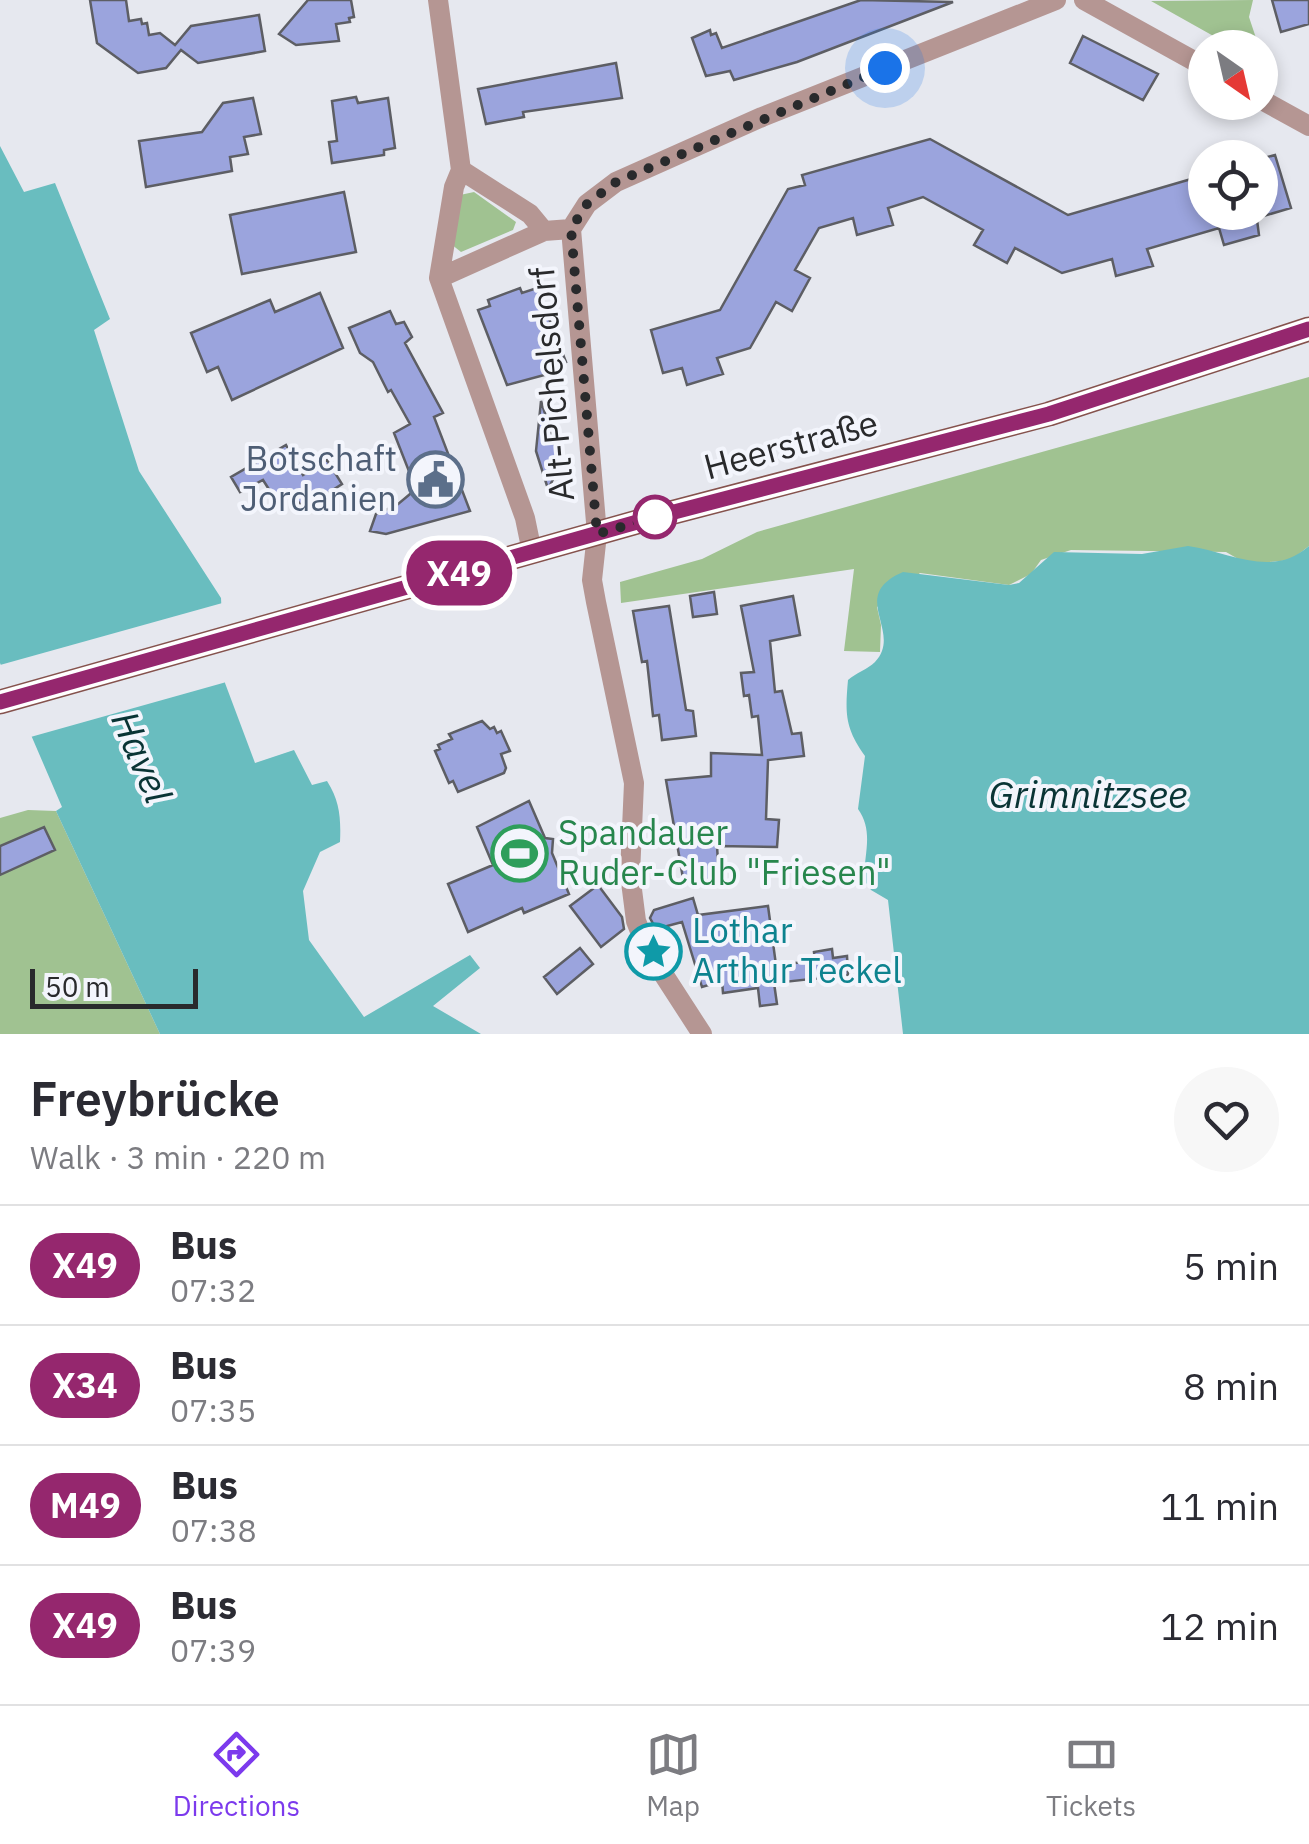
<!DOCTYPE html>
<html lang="en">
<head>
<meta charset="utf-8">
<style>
	body { margin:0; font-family:"IBM Plex Sans",sans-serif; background:#f7f7f7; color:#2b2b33; height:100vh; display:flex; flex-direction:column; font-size:38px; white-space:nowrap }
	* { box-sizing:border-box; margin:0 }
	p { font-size:32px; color:#7c7c81 }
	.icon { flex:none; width:55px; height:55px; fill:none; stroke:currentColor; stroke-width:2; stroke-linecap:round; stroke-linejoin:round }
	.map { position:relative; height:1034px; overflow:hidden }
	.sheet { display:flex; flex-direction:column; background:#fff; flex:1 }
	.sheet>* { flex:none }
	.badge { padding:0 20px; border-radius:32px; font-size:35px; line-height:65px }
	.needle { width:65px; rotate:146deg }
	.fabs { position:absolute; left:1188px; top:30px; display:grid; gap:20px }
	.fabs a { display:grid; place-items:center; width:90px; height:90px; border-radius:50%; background:#fff; box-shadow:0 5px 15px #0003; font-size:50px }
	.scale { position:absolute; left:30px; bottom:25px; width:168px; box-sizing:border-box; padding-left:10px; border:5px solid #292a2c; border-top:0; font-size:28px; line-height:35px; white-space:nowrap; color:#292a2c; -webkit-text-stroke:8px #f3f5fc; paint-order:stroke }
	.you { position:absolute; width:50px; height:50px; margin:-25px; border:8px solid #fff; border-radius:50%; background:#1a73e8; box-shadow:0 0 0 15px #1a73e833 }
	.map>.badge { position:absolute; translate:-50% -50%; box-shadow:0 0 0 5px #fff }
	.round { display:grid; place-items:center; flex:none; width:105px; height:105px; border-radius:52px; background:#f7f7f7 }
	.summary { display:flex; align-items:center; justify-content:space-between; height:170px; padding:0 30px }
	h1 { font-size:48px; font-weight:600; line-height:75px }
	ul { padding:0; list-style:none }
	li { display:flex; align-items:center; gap:30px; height:120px; padding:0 30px; border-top:2px solid #e1e1e2 }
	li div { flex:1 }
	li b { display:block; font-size:38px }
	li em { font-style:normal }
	li .badge { min-width:110px; font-weight:700; text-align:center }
	.tabs { display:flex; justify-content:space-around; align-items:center; height:140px; border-top:2px solid #e1e1e2; background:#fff; font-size:28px; color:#7c7c81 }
	.tabs a { display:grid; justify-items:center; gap:5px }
	.tabs .selected { color:#7c3aed }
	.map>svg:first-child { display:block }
	.green { fill:#a0c291 }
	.water { fill:#69bdbf }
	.pier { fill:#e6e8ef }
	.building { fill:#9ba4dd; stroke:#5d5e64; stroke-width:2.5 }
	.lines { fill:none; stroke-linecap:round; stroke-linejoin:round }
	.minor { stroke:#b59693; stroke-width:20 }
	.primary { stroke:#85524d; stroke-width:25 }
	.line-casing { stroke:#fff; stroke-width:22 }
	.line { stroke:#95276e; stroke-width:15 }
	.walk { stroke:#292a2c; stroke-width:10; stroke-dasharray:0 18 }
	.stop-dot { fill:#fff; stroke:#95276e; stroke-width:5 }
	.labels { text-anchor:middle; stroke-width:8; stroke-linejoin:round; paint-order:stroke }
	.street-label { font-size:35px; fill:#292a2c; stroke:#f3f5fc }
	.service-label { font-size:35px; fill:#4e5e75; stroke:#f3f5fc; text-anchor:end }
	.leisure-label { font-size:35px; fill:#27864d; stroke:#f3f5fc; text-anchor:start }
	.culture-label { font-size:35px; fill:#0d838f; stroke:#f3f5fc; text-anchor:start }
	.water-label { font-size:38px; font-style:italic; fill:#093435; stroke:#f3f5fc }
</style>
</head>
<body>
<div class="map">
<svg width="1309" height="1034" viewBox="0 0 1309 1034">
	<rect width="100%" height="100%" fill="#e6e8ef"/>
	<!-- green -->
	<path class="green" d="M 1253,0 L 1249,17 L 1259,47 L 1233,47 L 1151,1 Z
		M 474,192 L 516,222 L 513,230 L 461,252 L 451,244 L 460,195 Z
		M 1309,377 L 1309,546 L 1291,560 L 1247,564 L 1226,552 L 1071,550 L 1041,560 L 1031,574 L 1009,585 L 920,573 L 877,607 L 881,625 L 880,652 L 844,651 L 854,569 L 621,603 L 620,582 L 702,559 L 757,532 Z
		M 28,810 L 56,811 L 160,1034 L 0,1034 L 0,818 Z"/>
	<!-- water -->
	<path class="water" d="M 0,146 L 24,192 L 55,183 L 110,319 L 94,330 L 139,471 L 221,598 L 225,683 L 255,763 L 294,750 L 312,785 L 327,781 C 340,801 341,819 340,842 L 320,852 L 303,891 L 309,940 L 364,1017 L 470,955 L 480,968 L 433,1006 L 481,1034 L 160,1034 L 56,811 L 62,807 L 0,663 Z
		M 1188,546 C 1230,552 1272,579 1309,546 L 1309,1034 L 903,1034 L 888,900 L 871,890 L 864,880 C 864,853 874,832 858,809 L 865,756 C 845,728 845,714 848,680 C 856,673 868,669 875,662 C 904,631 847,596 903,572 L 1009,585 L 1019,583 L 1054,552 L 1142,554 Z"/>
	<!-- pier -->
	<path class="pier" d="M 226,602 L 230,681 L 27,738 L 0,676 L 0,665 Z"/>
	<!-- building -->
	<path class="building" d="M 90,0 L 126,0 L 129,21 L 141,19 L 142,24 L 147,23 L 149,35 L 160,33 L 175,45 L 191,26 L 259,15 L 265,51 L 198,63 L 181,50 L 166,68 L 138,73 L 97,43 Z
		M 308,0 L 351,0 L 354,17 L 349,18 L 350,22 L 336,24 L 339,41 L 296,45 L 279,34 Z
		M 861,0 L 953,2 L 797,62 L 734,80 L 730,71 L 706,76 L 692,38 L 710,30 L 711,35 L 716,33 L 722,48 Z
		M 1272,0 L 1309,0 L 1309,24 L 1281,32 Z
		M 1083,36 L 1158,74 L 1143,100 L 1070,63 Z
		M 616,63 L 622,98 L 523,112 L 524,117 L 486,124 L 478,89 Z
		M 356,97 L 358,103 L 388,98 L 395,148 L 384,150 L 384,155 L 332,163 L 329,142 L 337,141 L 332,101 Z
		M 253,98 L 261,134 L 244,137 L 248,154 L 230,157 L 232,171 L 146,187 L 139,141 L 202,132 L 223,103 Z
		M 930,139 L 1068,215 L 1205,175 L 1205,212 L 1256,212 L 1259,235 L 1224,245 L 1219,228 L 1147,249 L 1153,266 L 1116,276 L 1112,259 L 1062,273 L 1015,248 L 1007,263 L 974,245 L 983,230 L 923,197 L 888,208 L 893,225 L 857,235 L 853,218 L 819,228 L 795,270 L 810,278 L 792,311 L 776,302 L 750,348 L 717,358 L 723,374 L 687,385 L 682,368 L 663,373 L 651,330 L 720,310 L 788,189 L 805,185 L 802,175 Z
		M 1275,155 L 1291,208 L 1260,217 L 1260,159 Z
		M 344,192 L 356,252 L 242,274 L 230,215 Z
		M 520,288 L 522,293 L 537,288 L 566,362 L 548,369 L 548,374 L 507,385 L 478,310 L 490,306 L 488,300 Z
		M 320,293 L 343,348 L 232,400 L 218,367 L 207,372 L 191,333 L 270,300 L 275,312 Z
		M 390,311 L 396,324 L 404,322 L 412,337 L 405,343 L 443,413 L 434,417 L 470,511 L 386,534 L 370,531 L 376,514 L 397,505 L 416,489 L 394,433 L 410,424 L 391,390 L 388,392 L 373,362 L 360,353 L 349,328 Z
		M 541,401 L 561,464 L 548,489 L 536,451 Z
		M 286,445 L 303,475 L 327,460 L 342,484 L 303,509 L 292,492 L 277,502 L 263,480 L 240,492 L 231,477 Z
		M 714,592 L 717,614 L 693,617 L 690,596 Z
		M 793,596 L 800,635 L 770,641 L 775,692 L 782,691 L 792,734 L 801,733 L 804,756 L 768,760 L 766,819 L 779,820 L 777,847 L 717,846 L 719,877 L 684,884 L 666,780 L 711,776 L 711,753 L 762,755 L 758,716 L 752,717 L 749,695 L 744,696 L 741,673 L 754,672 L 741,606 Z
		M 669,606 L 686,710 L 693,711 L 696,736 L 662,740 L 659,715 L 653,716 L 647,661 L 642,662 L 633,611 Z
		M 482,721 L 490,729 L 494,727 L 497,733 L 501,731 L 510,751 L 501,754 L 506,768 L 504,773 L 458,792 L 453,781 L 449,783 L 435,751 L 440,749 L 438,745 L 452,739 L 449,734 Z
		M 529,801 L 545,838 L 553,839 L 552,853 L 569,894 L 524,913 L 522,908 L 468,932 L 448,884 L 493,865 L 477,827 Z
		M 44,827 L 55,850 L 0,875 L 0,846 Z
		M 598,885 L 622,917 L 624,929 L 601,947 L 570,906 Z
		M 693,898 L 698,915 L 768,906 L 776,965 L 815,961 L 814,952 L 832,949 L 833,958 L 847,956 L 848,975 L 774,983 L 777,1004 L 760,1006 L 758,988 L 723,993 L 722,981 L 702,987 L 682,922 L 656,929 L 650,918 L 654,910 Z
		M 580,948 L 593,964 L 557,994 L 544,977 Z"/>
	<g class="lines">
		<!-- minor -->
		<path class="minor" d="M 438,0 L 461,170 L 454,187 L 439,278 L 525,518 L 532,552
			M 1084,0 L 1205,67
			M 1260,99 L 1309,126
			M 461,170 L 530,214 L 544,231
			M 439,278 L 544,231 L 571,229
			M 702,1034 L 647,949 L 636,921 L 630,874 L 634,783 L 596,602 L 592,580 L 597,534 L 571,229 L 587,204 L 616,182 L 762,117 L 1056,0"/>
		<!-- primary -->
		<path class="primary" d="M 0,702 L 655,517 L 1049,414 L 1309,329"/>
	</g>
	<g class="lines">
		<defs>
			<path id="line" d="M 0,702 L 655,517 L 1049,414 L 1309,329"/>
		</defs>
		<!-- line casing -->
		<use href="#line" class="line-casing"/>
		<!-- line -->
		<use href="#line" class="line"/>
		<!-- walk -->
		<path class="walk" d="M 655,517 L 597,534 L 571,229 L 587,204 L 616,182 L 885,68"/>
	</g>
	<!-- icons -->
	<defs>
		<symbol id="civic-ring" viewBox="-11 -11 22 22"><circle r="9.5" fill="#f3f5fc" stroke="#5c6f8a" stroke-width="1.5"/><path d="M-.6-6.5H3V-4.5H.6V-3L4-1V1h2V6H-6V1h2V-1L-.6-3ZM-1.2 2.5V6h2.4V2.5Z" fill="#5c6f8a"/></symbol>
		<symbol id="stadium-ring" viewBox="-11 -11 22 22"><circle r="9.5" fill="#f3f5fc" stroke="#2e9e5b" stroke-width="1.5"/><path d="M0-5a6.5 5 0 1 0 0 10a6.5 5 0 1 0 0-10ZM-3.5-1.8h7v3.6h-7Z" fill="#2e9e5b"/></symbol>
		<symbol id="sight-ring" viewBox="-11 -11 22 22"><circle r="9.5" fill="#f3f5fc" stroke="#0f9aa8" stroke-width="1.5"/><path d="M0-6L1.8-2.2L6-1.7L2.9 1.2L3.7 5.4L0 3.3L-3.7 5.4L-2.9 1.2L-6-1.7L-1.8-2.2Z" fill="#0f9aa8"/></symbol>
	</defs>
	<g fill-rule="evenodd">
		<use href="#civic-ring" x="404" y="448" width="63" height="63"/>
		<use href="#stadium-ring" x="488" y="822" width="63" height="63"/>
		<use href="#sight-ring" x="622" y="920" width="63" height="63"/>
	</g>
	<!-- markers -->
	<circle class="stop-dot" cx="655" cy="517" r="20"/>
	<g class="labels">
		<!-- street labels -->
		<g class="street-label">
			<text transform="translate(552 384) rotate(-95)" y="12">Alt-Pichelsdorf</text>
			<text transform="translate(791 445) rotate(-15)" y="12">Heerstraße</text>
		</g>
		<!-- service labels -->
		<g class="service-label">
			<text x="397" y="471">Botschaft<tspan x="397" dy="40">Jordanien</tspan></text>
		</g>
		<!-- leisure labels -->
		<g class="leisure-label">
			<text x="558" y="845">Spandauer<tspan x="558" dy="40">Ruder-Club "Friesen"</tspan></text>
		</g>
		<!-- culture labels -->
		<g class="culture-label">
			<text x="692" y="943">Lothar<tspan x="692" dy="40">Arthur Teckel</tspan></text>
		</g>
		<!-- water labels -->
		<g class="water-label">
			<text transform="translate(141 757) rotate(67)" y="13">Havel</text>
			<text x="1088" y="808">Grimnitzsee</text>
		</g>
	</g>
</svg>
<div class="fabs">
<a><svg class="needle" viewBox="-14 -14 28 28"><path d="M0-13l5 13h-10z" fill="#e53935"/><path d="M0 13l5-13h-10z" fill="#7c7c81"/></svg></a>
<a><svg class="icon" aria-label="locate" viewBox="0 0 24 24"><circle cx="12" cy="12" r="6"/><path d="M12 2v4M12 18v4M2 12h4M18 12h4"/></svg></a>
</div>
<div class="scale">50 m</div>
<div class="you" style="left:885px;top:68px"></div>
<b class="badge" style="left:459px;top:573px;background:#95276e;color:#fff">X49</b>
</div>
<section class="sheet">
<div class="summary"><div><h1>Freybrücke</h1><p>Walk · 3 min · 220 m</p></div><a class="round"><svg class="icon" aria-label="heart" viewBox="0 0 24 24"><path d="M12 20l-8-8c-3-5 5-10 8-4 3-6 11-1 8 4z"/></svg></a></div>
<ul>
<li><span class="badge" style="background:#95276e;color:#fff">X49</span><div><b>Bus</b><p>07:32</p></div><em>5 min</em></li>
<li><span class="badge" style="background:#95276e;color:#fff">X34</span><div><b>Bus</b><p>07:35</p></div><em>8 min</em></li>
<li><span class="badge" style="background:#95276e;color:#fff">M49</span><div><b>Bus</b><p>07:38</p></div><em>11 min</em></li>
<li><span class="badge" style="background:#95276e;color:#fff">X49</span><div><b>Bus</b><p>07:39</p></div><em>12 min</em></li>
</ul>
</section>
<nav class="tabs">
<a class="selected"><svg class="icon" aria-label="directions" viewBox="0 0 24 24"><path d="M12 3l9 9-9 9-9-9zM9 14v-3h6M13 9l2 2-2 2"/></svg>Directions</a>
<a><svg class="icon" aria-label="map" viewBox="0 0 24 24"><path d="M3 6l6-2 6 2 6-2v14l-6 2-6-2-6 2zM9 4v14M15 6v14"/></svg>Map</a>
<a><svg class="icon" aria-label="tickets" viewBox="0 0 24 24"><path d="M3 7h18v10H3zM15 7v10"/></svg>Tickets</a>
</nav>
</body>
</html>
